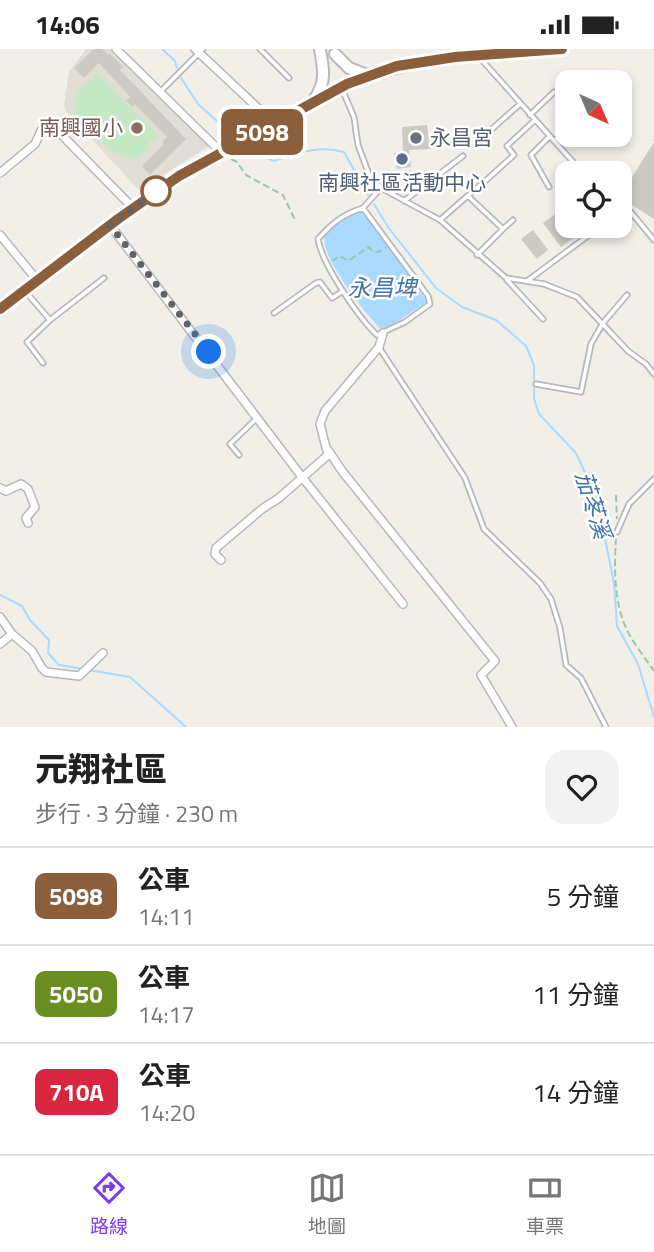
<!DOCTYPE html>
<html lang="zh-TW">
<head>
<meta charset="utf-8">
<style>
	body { margin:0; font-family:"Titillium Web","Noto Sans TC",sans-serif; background:#f2f2f2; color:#222; height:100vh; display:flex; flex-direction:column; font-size:26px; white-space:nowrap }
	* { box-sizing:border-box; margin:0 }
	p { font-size:23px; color:#767676 }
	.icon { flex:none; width:38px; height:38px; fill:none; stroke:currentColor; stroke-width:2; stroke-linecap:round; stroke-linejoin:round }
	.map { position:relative; height:678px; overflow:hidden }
	.drawer { display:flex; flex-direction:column; background:#fff; flex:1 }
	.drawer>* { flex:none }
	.badge { padding:0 14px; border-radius:10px; font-size:24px; line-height:46px }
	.needle { width:46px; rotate:136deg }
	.buttons { position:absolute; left:555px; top:21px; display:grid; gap:14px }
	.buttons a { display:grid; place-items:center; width:77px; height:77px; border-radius:14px; background:#fff; box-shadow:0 4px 10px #0003; font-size:35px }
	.you { position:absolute; width:35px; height:35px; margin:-18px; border:5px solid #fff; border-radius:50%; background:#1a73e8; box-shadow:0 0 0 10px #1a73e833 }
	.map>.badge { position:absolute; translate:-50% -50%; box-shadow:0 0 0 4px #fff }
	.round { display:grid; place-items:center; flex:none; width:74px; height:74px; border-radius:21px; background:#f2f2f2 }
	.headline { display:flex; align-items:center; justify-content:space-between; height:119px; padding:0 35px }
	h1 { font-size:33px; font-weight:800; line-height:52px }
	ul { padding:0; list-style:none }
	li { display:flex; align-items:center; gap:21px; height:98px; padding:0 35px; border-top:2px solid #e0e0e0 }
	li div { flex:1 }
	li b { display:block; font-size:26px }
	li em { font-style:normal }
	li .badge { min-width:77px; font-weight:700; text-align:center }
	.status { display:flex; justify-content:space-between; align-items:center; height:49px; padding:0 35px; background:#fff; direction:ltr }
	.status svg { height:19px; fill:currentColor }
	.dock { display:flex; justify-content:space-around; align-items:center; height:98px; border-top:2px solid #e0e0e0; background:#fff; font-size:19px; color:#767676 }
	.dock a { display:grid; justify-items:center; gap:4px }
	.dock .on { color:#7c3aed }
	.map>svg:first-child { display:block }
	.education { fill:#e1ded6 }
	.green { fill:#c5e8c5 }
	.water { fill:#aadaff }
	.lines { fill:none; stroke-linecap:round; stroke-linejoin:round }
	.stream { stroke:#aadaff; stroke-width:2 }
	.building { fill:#cccac5 }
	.service-casing { stroke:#b5b8bc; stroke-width:7 }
	.minor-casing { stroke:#b5b8bc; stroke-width:10 }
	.secondary-casing { stroke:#b6babf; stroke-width:14 }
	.path { stroke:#9cc7a9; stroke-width:2; stroke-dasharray:7 3.5; stroke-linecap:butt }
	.service { stroke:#fff; stroke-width:3.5 }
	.minor { stroke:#fff; stroke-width:7 }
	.secondary { stroke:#fff; stroke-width:10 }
	.line-casing { stroke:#fff; stroke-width:16 }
	.line { stroke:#8b5e3c; stroke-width:10 }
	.walk { stroke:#5f6368; stroke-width:7; stroke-dasharray:0 12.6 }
	.education-dot { fill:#8d6e63; stroke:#fff; stroke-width:2.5 }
	.worship-dot { fill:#6b7280; stroke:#fff; stroke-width:2.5 }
	.service-dot { fill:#5c6f8a; stroke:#fff; stroke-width:2.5 }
	.stop-dot { fill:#fff; stroke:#8b5e3c; stroke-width:3.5 }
	.labels { text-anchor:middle; stroke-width:5; stroke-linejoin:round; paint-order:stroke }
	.education-label { font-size:21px; fill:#785e54; stroke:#fff; text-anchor:end }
	.worship-label { font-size:21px; fill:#5b616d; stroke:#fff; text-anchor:start }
	.service-label { font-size:21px; fill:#4e5e75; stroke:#fff }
	.water-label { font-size:23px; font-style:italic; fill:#4174aa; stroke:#fff }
</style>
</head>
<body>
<div class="status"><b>14:06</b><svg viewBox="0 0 49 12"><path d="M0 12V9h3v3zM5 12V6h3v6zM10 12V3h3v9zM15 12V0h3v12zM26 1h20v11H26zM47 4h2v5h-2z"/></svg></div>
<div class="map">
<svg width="654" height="678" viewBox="0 0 654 678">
	<rect width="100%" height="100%" fill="#f1efe8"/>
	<!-- education -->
	<path class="education" d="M 86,0 L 113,0 L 211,96 L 139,141 L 65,61 L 64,56 L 69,23 Z"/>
	<!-- green -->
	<path class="green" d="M 97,24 L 159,87 L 154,92 L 150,90 C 137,140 93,83 77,66 C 71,49 78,36 95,31 L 92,28 Z"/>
	<!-- water -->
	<path class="water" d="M 359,161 L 373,175 L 427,253 L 383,282 C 369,270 317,204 325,186 C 330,174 348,166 359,161 Z"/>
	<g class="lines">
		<!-- stream -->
		<path class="stream" d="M 162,0 L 175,12 L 177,19
			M 181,29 L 198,55 L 237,90
			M 245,96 L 254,104 L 274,112 C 298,104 319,96 344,103 L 368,146
			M 374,155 L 388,178 L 436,239 L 462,258 L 496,271 L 526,297 L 534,316 L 534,349 L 539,365 L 576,404 L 597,450 L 614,534 L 617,577 L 638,615 L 654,668
			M 0,546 L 22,557 L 30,571 L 49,591 L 48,604 L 59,616 L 83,620
			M 89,621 L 130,628 L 186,678"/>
	</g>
	<!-- building -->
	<path class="building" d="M 94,0 L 102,0 L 109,6 L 110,4 L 123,18 L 120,21 L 186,90 L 150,126 L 142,117 L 164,95 L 162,93 L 167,88 L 135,55 L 133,58 L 126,52 L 130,48 L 99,14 L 84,29 L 74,19 Z
		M 427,76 L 430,100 L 409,101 L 411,118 L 397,120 L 394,104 L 403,104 L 402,78 Z
		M 654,93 L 654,170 L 629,154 L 621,146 Z
		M 557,164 L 561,169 L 567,165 L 567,177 L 584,177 L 586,180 L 561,198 L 543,174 Z
		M 533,181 L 548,201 L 537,210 L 521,190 Z"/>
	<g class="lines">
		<defs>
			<path id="service" d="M 260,0 L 289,29
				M 480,9 L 583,124
				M 342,40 L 354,68 L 358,96 L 370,128 L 381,139 L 440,171 L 506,229 L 544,235 L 577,248 L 628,302 L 646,315 L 654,325
				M 160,43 L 203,0
				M 530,66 L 554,43
				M 492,80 L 520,55
				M 554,92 L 567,80
				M 482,135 L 514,106 L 507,97 L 535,71
				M 549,138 L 531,106 L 550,87
				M 468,147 L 503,180 L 513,171
				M 620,150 L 654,191
				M 404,152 L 463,107
				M 363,159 L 428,247 L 430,255 L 405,273 L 377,286 C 358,268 322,215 318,190 C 331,175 343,165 363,159 Z
				M 363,159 L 380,140
				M 440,171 L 479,137
				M 477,206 L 503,180
				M 507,231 L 543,270
				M 527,232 L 589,186
				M 26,243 L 50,271 L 27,293 L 43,314
				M 274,264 L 316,234 L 320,233 L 332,249 L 343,242
				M 50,271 L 104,229
				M 380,300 L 465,429 L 484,480 L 540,534 L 551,550 L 560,579 L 566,616 L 581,629 L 606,678
				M 536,335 L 581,343 L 591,295 L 603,274 L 627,246
				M 239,406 L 230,395 L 256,370
				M 617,483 L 629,455 L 654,430"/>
			<path id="minor" d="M 116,0 L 222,104
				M 195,0 L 275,75
				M 53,77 L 133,159
				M 0,124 L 35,95 L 41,82
				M 110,176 L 302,428 L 403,555
				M 0,186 L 37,231
				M 328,401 L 342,422 L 495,612 L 481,626 L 512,678
				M 0,439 L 6,442 L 21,435 L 28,440 L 35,458 L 26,469 L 28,474
				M 221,511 L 215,505 L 216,499 L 262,460 L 279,449 L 328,406 L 320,375 L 325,362 L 379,298 L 383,284
				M 0,568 L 12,585 L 32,602 L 42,619 L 46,623 L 79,627 L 103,604
				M 0,595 L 12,585"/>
			<path id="secondary" d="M 335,5 L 349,19 L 367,26
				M 314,51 C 326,34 324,21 320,1
				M 0,260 L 118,170 L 179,127 L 341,38 C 410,6 486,6 561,0"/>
		</defs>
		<!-- service casing -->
		<use href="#service" class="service-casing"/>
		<!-- minor casing -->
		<use href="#minor" class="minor-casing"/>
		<!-- secondary casing -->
		<use href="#secondary" class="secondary-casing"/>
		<!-- path -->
		<path class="path" d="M 231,110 L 237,113 L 246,126 L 283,146 L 296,173
			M 332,212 L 340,207 L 348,212 L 369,198 L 372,202 L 379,203 L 386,198
			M 616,446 L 617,470
			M 616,489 C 614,518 614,555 627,581 C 634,595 645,609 654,622"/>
		<!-- service -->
		<use href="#service" class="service"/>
		<!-- minor -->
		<use href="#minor" class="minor"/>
		<!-- secondary -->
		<use href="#secondary" class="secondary"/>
	</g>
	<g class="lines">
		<defs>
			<path id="line" d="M 0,260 L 118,170 L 179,127 L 347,35 L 397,17 L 455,8 L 562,0"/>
		</defs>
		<!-- line casing -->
		<use href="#line" class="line-casing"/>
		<!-- line -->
		<use href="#line" class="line"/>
		<!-- walk -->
		<path class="walk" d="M 156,142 L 159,141 L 110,176 L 209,303"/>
	</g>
	<!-- markers -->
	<circle class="education-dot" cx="137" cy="79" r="7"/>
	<circle class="worship-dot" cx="416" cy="89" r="7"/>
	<circle class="service-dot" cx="402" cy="110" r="7"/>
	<circle class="stop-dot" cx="156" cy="142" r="14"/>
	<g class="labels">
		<!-- education labels -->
		<g class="education-label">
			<text x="123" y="86">南興國小</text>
		</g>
		<!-- worship labels -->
		<g class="worship-label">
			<text x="430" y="96">永昌宮</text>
		</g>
		<!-- service labels -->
		<g class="service-label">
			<text x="402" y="141">南興社區活動中心</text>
		</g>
		<!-- water labels -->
		<g class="water-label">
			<text x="382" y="247">永昌埤</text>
			<text transform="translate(593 456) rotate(73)" y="8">茄苳溪</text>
		</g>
	</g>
</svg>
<div class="buttons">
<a><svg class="needle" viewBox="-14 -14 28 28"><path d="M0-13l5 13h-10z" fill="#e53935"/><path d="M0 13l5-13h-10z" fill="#767676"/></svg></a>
<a><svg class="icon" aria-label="locate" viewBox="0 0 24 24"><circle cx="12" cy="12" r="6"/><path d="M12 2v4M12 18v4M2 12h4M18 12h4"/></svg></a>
</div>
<div class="you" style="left:209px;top:303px"></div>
<b class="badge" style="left:262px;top:83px;background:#8b5e3c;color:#fff">5098</b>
</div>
<section class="drawer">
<div class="headline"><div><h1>元翔社區</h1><p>步行 · 3 分鐘 · 230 m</p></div><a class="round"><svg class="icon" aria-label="heart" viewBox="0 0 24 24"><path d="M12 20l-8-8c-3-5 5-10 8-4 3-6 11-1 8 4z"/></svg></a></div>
<ul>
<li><span class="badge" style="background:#8b5e3c;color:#fff">5098</span><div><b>公車</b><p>14:11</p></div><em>5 分鐘</em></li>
<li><span class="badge" style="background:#6b8e23;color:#fff">5050</span><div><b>公車</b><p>14:17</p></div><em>11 分鐘</em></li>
<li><span class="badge" style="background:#d7263d;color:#fff">710A</span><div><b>公車</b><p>14:20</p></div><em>14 分鐘</em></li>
</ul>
</section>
<nav class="dock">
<a class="on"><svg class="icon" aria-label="directions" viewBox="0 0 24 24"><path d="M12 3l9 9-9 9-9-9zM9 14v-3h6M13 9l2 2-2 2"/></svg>路線</a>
<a><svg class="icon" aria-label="map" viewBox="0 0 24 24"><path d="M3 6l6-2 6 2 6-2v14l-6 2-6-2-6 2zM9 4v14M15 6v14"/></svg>地圖</a>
<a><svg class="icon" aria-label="tickets" viewBox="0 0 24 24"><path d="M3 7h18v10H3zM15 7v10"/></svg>車票</a>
</nav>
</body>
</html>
